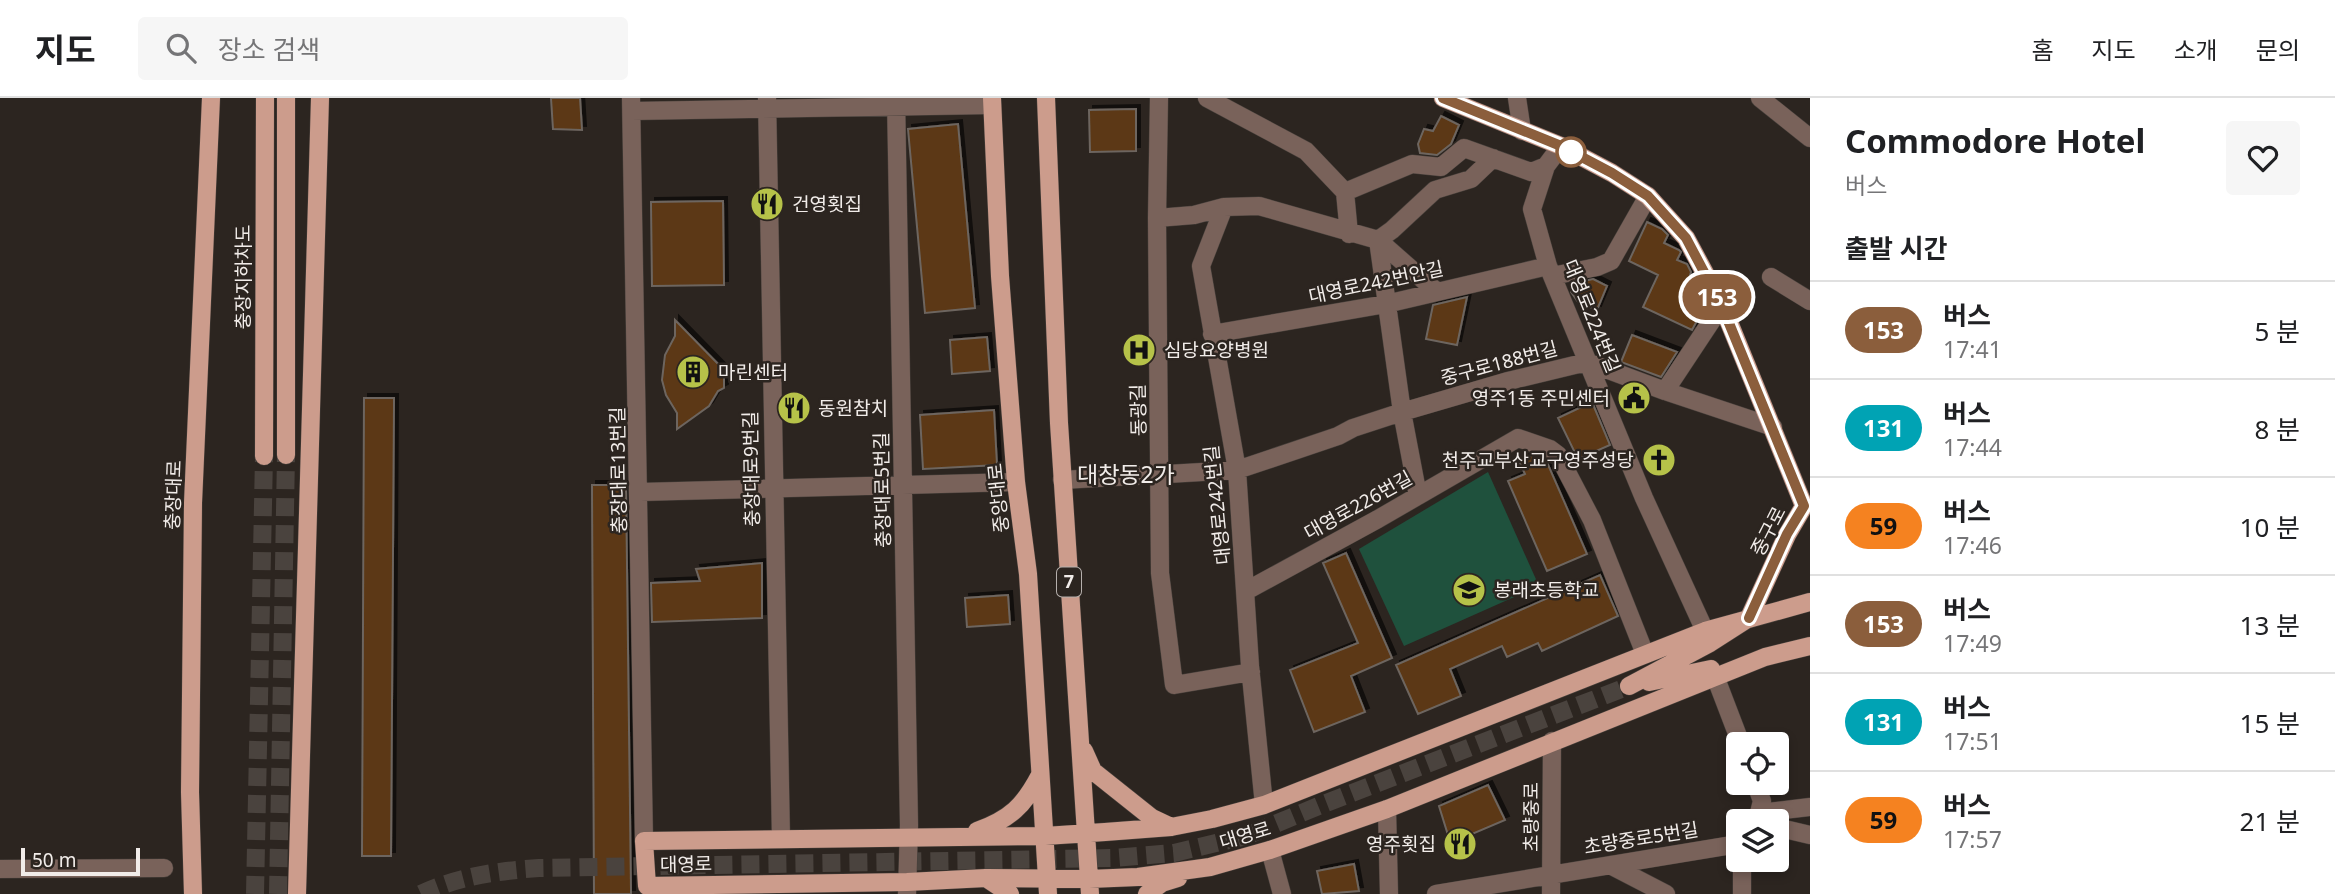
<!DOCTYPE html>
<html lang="ko">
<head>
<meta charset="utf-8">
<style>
	body { margin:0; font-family:"Noto Sans","Noto Sans KR",sans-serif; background:#f6f6f6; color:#202124; height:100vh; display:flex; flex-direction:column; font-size:26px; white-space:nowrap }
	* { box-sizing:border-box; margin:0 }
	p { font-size:23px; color:#757577 }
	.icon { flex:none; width:38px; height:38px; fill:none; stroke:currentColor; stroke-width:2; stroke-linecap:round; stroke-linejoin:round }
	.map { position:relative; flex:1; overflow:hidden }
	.drawer { display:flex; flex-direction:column; background:#fff; width:525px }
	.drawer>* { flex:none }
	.badge { padding:0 14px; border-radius:23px; font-size:24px; line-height:46px }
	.buttons { position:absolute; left:1726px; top:634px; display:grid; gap:14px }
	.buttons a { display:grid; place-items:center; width:63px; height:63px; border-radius:7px; background:#fff; box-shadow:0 4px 10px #0003; font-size:35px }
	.scale { position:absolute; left:21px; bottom:18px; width:119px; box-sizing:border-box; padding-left:7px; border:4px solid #f1ece9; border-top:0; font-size:19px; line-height:24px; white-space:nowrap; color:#f1ece9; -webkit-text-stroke:5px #2c2520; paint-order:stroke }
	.map>.badge { position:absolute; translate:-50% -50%; box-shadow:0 0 0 4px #fff }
	h2 { padding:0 35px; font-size:26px; line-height:63px }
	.round { display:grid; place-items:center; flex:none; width:74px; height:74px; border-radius:7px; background:#f6f6f6 }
	.head { display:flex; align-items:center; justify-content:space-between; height:119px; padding:0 35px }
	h1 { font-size:33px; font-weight:700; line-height:52px }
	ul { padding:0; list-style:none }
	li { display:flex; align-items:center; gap:21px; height:98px; padding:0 35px; border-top:2px solid #e0e0e0 }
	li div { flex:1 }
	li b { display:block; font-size:26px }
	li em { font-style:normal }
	li .badge { min-width:77px; font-weight:700; text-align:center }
	header { display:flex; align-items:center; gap:42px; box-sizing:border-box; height:98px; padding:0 35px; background:#fff; border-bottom:2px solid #e0e0e0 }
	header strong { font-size:33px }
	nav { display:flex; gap:38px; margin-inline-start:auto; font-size:24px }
	.search { width:490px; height:63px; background:#f6f6f6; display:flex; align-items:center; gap:18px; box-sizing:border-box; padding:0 24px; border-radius:7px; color:#757577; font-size:26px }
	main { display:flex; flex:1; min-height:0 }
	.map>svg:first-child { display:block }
	.green { fill:#1f513d }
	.building { fill:#5c3712; stroke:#6d655f; stroke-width:2; filter:url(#shadow) }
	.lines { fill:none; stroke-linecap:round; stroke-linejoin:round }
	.major-tunnel { stroke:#4a433e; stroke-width:18; stroke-dasharray:18 9; stroke-linecap:butt }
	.minor-casing { stroke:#48413c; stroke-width:19 }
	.major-casing { stroke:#48413c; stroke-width:19 }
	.minor { stroke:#79625a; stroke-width:18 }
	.major { stroke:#cc9c8c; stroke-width:18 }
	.line-casing { stroke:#fff; stroke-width:16 }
	.line { stroke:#8b5e3c; stroke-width:10 }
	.stop-dot { fill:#fff; stroke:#8b5e3c; stroke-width:3.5 }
	.labels { text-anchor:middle; stroke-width:5; stroke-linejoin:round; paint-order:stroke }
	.shield { fill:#2c2520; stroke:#b6b0ad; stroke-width:2 }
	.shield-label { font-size:18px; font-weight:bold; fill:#f1ece9 }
	.poi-label { font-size:19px; fill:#f1ece9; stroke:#2c2520; text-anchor:start }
	.street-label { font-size:19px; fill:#f1ece9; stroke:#2c2520 }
	.quarter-label { font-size:23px; fill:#f1ece9; stroke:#2c2520 }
</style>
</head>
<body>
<header>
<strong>지도</strong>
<div class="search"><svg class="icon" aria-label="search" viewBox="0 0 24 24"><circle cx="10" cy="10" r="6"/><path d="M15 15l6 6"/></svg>장소 검색</div>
<nav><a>홈</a><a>지도</a><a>소개</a><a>문의</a></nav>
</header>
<main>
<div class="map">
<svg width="1810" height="796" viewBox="0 0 1810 796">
	<defs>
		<filter id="shadow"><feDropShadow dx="4" dy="-4" stdDeviation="0" flood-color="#0009"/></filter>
	</defs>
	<rect width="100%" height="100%" fill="#2c2520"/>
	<!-- green -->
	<path class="green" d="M 1488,374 L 1539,488 L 1404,548 L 1359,451 Z"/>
	<!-- building -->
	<path class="building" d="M 551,0 L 580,0 L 582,32 L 553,31 Z
		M 1136,11 L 1136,53 L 1090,54 L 1089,12 Z
		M 1441,18 L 1459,27 L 1451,46 L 1437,57 L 1420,55 L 1418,46 L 1424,31 L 1433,33 Z
		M 958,26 L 975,210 L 925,215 L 908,31 Z
		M 723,103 L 724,187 L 652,188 L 651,104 Z
		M 1647,124 L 1662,131 L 1668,137 L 1664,145 L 1679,152 L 1681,154 L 1677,162 L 1687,166 L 1691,174 L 1690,177 L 1694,179 L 1682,209 L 1700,217 L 1692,232 L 1643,209 L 1658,177 L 1629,163 Z
		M 1593,181 L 1607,188 L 1597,212 L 1578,204 L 1571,194 L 1575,185 Z
		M 1467,199 L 1457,247 L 1426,241 L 1433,207 Z
		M 675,222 L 723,271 L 724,278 L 724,290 L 718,293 L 709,308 L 677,331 L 677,315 L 666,297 L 662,282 L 665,257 L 675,238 Z
		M 1632,237 L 1677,254 L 1661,279 L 1621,264 Z
		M 987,239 L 990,273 L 952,276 L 950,242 Z
		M 364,300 L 394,300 L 391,758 L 362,758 Z
		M 1592,304 L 1610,347 L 1578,361 L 1558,320 Z
		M 994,312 L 997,367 L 923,371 L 920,317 Z
		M 1532,357 L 1546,362 L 1587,456 L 1547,473 L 1508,383 L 1525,376 L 1519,363 Z
		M 592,387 L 626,387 L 631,796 L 594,796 Z
		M 1346,455 L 1392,560 L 1351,578 L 1365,614 L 1314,634 L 1290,572 L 1358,545 L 1323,465 Z
		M 762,465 L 762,520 L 652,524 L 651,485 L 700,483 L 696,471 Z
		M 1600,477 L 1618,518 L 1542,553 L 1538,545 L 1507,559 L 1502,548 L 1450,571 L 1461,598 L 1418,616 L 1396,567 Z
		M 1008,497 L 1010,526 L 967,529 L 965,500 Z
		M 1488,687 L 1505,722 L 1458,742 L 1448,737 L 1439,708 Z
		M 1354,766 L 1359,793 L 1322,796 L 1317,773 Z"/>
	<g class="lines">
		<!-- major-tunnel -->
		<path class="major-tunnel" d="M 255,796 L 264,358
			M 278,796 L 286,357
			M 421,796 C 459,778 498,773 539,770 L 1114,760 L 1174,755 L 1246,738 L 1326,705 L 1629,588"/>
		<defs>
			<path id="minor" d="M 631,0 L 644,743
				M 767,0 L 781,741
				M 896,0 L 909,727 L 907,796
				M 1159,0 L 1157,120 L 1160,475 L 1174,587 L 1251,574
				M 1207,0 L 1306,53 L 1345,94 L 1412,66 L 1441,69 L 1464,50 L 1531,74 L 1546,68 L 1561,48
				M 1517,0 L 1522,33
				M 1760,0 L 1810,40
				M 632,13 L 992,7
				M 1546,68 L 1532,111 L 1548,168 L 1644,400 L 1705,533
				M 1345,94 L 1349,136
				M 1224,109 L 1201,168 L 1237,372 L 1250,568 L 1264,707
				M 1157,120 L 1194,117 L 1224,109 L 1259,108 L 1378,142 L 1392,132 L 1435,92 L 1471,81 L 1493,60
				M 1378,142 L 1402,314 L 1418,398
				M 1378,142 L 1436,193
				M 1552,178 L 1597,169 L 1611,163 L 1648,98
				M 1771,179 L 1810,203
				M 1212,236 L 1386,206 L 1548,168
				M 1665,293 L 1722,207
				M 1062,382 L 1237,372 L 1338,338 L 1353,330 L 1402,314 L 1508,283 L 1587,264 L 1665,293 L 1773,329
				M 640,394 L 1016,384
				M 1246,493 L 1378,421 L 1518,340 L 1550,351 L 1558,357 L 1592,422 L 1645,556
				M 1715,578 L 1741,646
				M 1755,684 L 1762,703 L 1757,723
				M 1387,711 L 1389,796
				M 1759,715 L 1810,709
				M 1776,729 L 1810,737
				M 1270,752 L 1282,796
				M 1742,761 L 1742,796
				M 1610,767 L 1666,796
				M 0,771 L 164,770
				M 1436,796 L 1738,746
				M 1551,796 L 1552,643"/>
			<path id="major" d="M 286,0 L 286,357
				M 992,0 L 1000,178 L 1016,384 L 1028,476 L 1048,796
				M 1046,0 L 1059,325 L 1090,796
				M 1443,0 L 1561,48 L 1612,75 L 1648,98 L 1686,140 L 1722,207 L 1804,408 L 1787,437 L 1749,520 L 1710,545 L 1629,588
				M 264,358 L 265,0
				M 1810,504 L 1705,533 L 1264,707 L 1212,721 L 1171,729 L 1105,734 L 1045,738 L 644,743 L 647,788 L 907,784 L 986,780 L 1089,781 L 1138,779 L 1210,769 L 1270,752 L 1387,711 L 1765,559 L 1810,548
				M 1649,584 L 1711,571
				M 1084,653 L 1093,673 L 1152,720 L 1171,729
				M 977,733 C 1010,721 1024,708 1040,677
				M 986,780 L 1010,796
				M 193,796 L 190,694 L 193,405 L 211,0
				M 297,796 L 320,0
				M 1147,796 L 1162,785 L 1178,780"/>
		</defs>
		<!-- minor casing -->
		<use href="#minor" class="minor-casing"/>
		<!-- major casing -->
		<use href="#major" class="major-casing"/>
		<!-- minor -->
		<use href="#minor" class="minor"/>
		<!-- major -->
		<use href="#major" class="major"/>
	</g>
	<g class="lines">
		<defs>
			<path id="line" d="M 1443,0 L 1561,48 L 1612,75 L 1648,98 L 1686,140 L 1722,208 L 1804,408 L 1787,436 L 1749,520"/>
		</defs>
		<!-- line casing -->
		<use href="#line" class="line-casing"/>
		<!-- line -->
		<use href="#line" class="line"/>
	</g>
	<!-- icons -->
	<defs>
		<symbol id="restaurant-disc" viewBox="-11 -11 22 22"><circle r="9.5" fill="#b6c249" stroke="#2c2520"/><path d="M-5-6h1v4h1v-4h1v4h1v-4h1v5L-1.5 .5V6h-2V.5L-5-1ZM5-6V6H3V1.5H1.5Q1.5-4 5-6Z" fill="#111"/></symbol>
		<symbol id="hospital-disc" viewBox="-11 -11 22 22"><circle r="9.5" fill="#b6c249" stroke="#2c2520"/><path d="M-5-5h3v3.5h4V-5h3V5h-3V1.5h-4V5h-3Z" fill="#111"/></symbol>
		<symbol id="building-disc" viewBox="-11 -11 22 22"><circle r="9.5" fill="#b6c249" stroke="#2c2520"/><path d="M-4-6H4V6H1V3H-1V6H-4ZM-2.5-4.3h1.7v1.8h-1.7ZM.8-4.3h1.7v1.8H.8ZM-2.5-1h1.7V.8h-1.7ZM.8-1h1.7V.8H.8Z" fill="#111"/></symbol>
		<symbol id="civic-disc" viewBox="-11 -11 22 22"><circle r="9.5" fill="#b6c249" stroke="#2c2520"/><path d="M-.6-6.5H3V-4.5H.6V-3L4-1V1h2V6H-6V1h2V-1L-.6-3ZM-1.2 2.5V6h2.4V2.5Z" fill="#111"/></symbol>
		<symbol id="church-disc" viewBox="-11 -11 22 22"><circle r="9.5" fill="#b6c249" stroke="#2c2520"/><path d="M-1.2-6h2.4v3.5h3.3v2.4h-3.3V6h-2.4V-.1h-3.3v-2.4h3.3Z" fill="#111"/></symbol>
		<symbol id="school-disc" viewBox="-11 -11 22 22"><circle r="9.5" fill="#b6c249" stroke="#2c2520"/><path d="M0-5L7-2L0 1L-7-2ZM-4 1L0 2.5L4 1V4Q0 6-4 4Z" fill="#111"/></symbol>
	</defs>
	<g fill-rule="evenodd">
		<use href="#restaurant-disc" x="748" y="87" width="38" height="38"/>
		<use href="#hospital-disc" x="1120" y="233" width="38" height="38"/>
		<use href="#building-disc" x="674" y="255" width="38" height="38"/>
		<use href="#civic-disc" x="1615" y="281" width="38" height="38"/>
		<use href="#restaurant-disc" x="775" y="291" width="38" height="38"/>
		<use href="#church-disc" x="1640" y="343" width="38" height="38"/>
		<use href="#school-disc" x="1450" y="473" width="38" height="38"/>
		<use href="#restaurant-disc" x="1441" y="727" width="38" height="38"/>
	</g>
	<!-- markers -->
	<circle class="stop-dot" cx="1571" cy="54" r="14"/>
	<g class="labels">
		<!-- shield labels -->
		<rect class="shield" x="1057" y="469.5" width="24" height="29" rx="5"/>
		<g class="shield-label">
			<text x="1069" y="490">7</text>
		</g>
		<!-- poi labels -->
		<g class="poi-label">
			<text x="792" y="113">건영횟집</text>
			<text x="1164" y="259">심당요양병원</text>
			<text x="718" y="281">마린센터</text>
			<text x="1610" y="307" text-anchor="end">영주1동 주민센터</text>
			<text x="818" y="317">동원참치</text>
			<text x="1634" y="369" text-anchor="end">천주교부산교구영주성당</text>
			<text x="1494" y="499">봉래초등학교</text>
			<text x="1436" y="753" text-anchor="end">영주횟집</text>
		</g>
		<!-- street labels -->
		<g class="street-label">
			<text transform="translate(243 179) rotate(-90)" y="7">충장지하차도</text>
			<text transform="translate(1376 184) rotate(-12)" y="7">대영로242번안길</text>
			<text transform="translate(1592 218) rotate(68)" y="7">대영로224번길</text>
			<text transform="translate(1499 265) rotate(-15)" y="7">중구로188번길</text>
			<text transform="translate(1138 312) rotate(-91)" y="7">동광길</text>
			<text transform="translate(751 371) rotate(-91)" y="7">충장대로9번길</text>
			<text transform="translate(618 372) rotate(-91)" y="7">충장대로13번길</text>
			<text transform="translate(882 392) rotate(-91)" y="7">충장대로5번길</text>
			<text transform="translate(173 397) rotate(-88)" y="7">충장대로</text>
			<text transform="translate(998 400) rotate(-96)" y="7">중앙대로</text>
			<text transform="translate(1217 407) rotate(-96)" y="7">대영로242번길</text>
			<text transform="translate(1358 407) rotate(-29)" y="7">대영로226번길</text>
			<text transform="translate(1768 433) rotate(-63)" y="7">중구로</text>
			<text transform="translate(1531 719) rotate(-90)" y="7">초량중로</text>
			<text transform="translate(1245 737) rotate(-17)" y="7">대영로</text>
			<text transform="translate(1641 740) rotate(-9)" y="7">초량중로5번길</text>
			<text transform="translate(686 766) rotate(-1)" y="7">대영로</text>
		</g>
		<!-- quarter labels -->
		<g class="quarter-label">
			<text x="1126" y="385">대창동2가</text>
		</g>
	</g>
</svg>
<div class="buttons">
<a><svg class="icon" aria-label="locate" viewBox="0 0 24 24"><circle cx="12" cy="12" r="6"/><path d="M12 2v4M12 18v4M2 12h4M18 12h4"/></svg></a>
<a><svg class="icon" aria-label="layers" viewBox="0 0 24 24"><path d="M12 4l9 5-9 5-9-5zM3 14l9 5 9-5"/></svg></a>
</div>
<div class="scale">50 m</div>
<b class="badge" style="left:1717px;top:199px;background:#8b5e3c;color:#fff">153</b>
</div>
<section class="drawer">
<div class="head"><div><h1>Commodore Hotel</h1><p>버스</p></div><a class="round"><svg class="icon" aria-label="heart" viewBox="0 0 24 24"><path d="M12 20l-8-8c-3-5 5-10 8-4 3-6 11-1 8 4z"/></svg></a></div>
<h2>출발 시간</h2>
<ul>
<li><span class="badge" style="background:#8b5e3c;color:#fff">153</span><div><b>버스</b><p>17:41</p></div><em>5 분</em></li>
<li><span class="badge" style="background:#00a3b4;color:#fff">131</span><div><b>버스</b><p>17:44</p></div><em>8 분</em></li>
<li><span class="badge" style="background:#f58220;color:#111">59</span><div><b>버스</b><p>17:46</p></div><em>10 분</em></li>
<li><span class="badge" style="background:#8b5e3c;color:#fff">153</span><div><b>버스</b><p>17:49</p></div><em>13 분</em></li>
<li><span class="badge" style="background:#00a3b4;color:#fff">131</span><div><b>버스</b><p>17:51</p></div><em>15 분</em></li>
<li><span class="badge" style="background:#f58220;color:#111">59</span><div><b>버스</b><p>17:57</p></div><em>21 분</em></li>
</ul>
</section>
</main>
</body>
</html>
